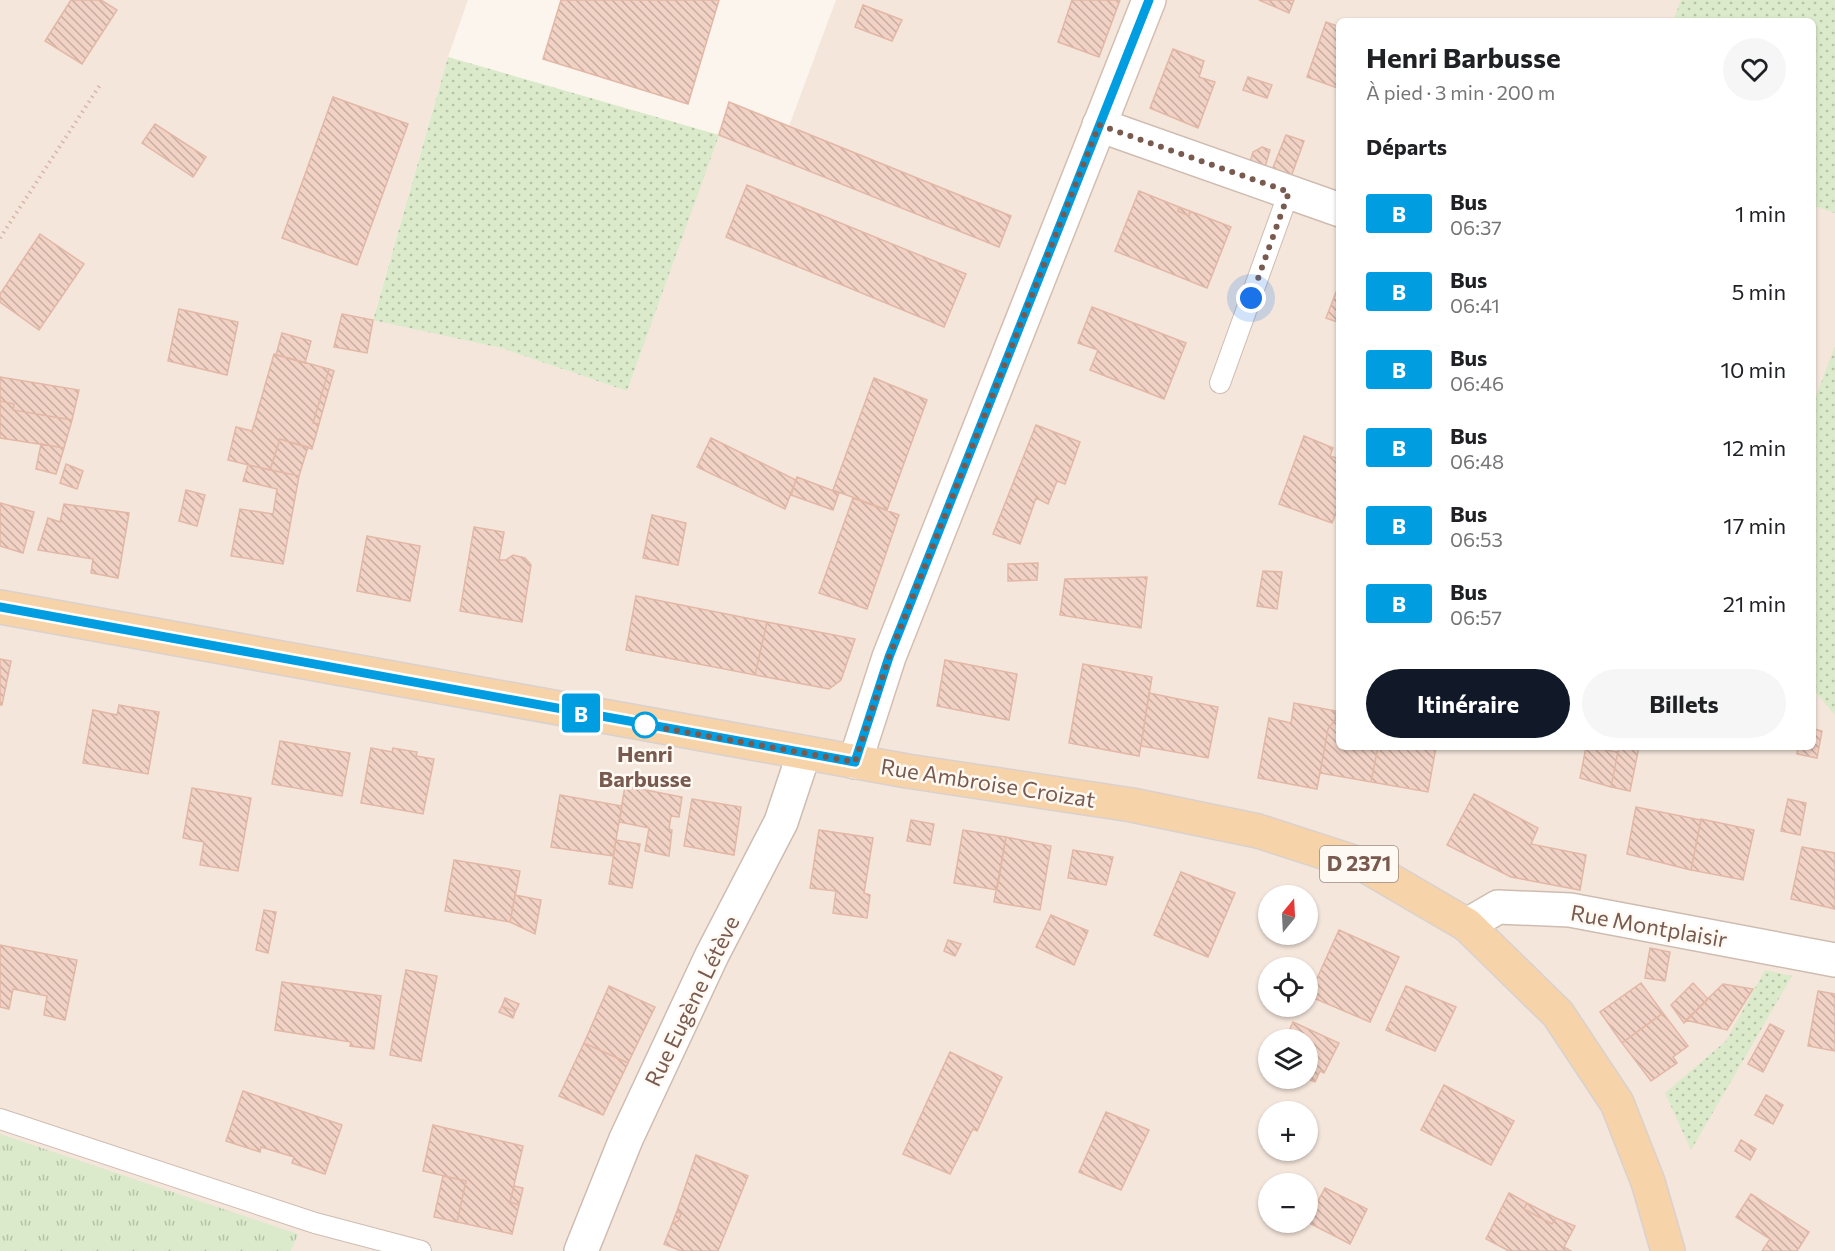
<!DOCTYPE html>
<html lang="fr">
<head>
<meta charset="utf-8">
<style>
	body { margin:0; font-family:Commissioner,sans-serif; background:#f6f6f6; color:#202124; height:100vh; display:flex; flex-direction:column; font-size:22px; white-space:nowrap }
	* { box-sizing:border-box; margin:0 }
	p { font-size:20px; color:#757577 }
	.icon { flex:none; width:33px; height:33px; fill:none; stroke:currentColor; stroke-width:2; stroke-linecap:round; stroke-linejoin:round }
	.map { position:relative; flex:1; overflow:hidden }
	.drawer { position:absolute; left:1336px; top:18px; width:480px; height:732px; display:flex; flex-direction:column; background:#fff; border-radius:9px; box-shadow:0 2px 4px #0004 }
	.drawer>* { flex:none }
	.badge { padding:0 12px; border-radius:4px; font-size:21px; line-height:39px }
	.needle { width:39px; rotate:18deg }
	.tools { position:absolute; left:1258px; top:885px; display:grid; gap:12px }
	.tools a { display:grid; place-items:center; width:60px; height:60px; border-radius:50%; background:#fff; box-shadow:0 2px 4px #0004; font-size:30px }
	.you { position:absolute; width:30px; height:30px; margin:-15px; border:4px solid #fff; border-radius:50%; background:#1a73e8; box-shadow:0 0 0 9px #1a73e833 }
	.map>.badge { position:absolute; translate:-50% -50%; box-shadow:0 0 0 3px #fff }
	h2 { padding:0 30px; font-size:22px; line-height:54px }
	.round { display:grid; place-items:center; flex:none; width:63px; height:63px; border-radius:32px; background:#f6f6f6 }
	.overview { display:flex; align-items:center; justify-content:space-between; height:102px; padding:0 30px }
	h1 { font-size:28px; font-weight:700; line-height:45px }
	.button { display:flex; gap:12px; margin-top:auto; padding:12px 30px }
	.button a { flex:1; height:69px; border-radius:36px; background:#111827; color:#fff; font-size:24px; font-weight:700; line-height:69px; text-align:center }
	.button a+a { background:#f6f6f6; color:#202124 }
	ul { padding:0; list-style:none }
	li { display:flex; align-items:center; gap:18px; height:78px; padding:0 30px }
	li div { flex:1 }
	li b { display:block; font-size:22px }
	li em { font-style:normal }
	li .badge { min-width:66px; font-weight:700; text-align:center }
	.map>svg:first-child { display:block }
	.residential { fill:#f4e6db; fill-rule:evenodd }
	.grass { fill:url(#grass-tufts) }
	.park { fill:url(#park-dots) }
	.building { fill:url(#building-back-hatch); stroke:#e3b7a6; stroke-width:1.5 }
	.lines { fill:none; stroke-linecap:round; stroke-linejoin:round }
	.lane-casing { stroke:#cfbcb1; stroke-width:22 }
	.street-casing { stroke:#cfbcb1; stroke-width:36 }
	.secondary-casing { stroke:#d4beb1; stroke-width:36 }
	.primary-casing { stroke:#d9d1ce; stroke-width:36 }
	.path { stroke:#d7b5a7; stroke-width:4; stroke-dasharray:1.5 4.5; stroke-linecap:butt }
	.lane { stroke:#fff; stroke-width:20 }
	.street { stroke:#fff; stroke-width:33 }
	.secondary { stroke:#fff; stroke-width:33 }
	.primary { stroke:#f7d3a9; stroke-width:33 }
	.line-casing { stroke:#fff; stroke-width:14 }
	.line { stroke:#009ee1; stroke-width:9 }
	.walk { stroke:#785a4f; stroke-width:6; stroke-dasharray:0 10.8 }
	.stop-dot { fill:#fff; stroke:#009ee1; stroke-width:3 }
	.labels { text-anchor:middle; stroke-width:5; stroke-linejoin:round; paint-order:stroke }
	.shield { fill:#fef9f3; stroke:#a08a80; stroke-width:1.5 }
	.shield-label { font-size:21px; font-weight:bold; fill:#785a4f }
	.stop-label { font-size:22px; font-weight:bold; fill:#785a4f; stroke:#fef9f3 }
	.street-label { font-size:22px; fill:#785a4f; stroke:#fef9f3 }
</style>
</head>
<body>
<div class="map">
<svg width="1835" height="1251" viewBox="0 0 1835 1251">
	<defs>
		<pattern id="grass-tufts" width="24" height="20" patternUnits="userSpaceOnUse" patternTransform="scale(1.5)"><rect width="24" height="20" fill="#daeaca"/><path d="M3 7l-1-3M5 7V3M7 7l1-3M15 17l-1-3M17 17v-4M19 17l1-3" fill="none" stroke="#b6c1a6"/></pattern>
		<pattern id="park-dots" width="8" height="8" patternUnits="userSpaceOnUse" patternTransform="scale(1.5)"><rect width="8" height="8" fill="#daeaca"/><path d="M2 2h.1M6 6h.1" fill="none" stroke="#b6c1a6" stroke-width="1.8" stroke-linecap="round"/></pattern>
		<pattern id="building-back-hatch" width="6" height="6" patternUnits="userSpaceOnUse" patternTransform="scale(1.5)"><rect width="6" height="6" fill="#f1d2c5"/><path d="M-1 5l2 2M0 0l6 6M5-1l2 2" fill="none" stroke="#c8ada2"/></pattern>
	</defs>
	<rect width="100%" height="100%" fill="#fcf5ed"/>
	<!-- residential -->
	<path class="residential" d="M 0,0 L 468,0 L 448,57 L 373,319 L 501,348 L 627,391 L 729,102 L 789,126 L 836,0 L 1835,0 L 1835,1251 L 0,1251 ZM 1340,21 L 1814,21 L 1814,747 L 1340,747 ZM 1269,896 L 1308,896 L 1308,934 L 1269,934 ZM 1269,968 L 1308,968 L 1308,1006 L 1269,1006 ZM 1269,1040 L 1308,1040 L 1308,1078 L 1269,1078 ZM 1269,1112 L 1308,1112 L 1308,1150 L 1269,1150 ZM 1269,1184 L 1308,1184 L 1308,1222 L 1269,1222 Z"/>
	<!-- grass -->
	<path class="grass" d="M 0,1134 L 298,1234 L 291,1251 L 0,1251 Z"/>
	<!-- park -->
	<path class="park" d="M 1681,0 L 1835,0 L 1835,213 L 1814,206 L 1814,21 L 1673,21 Z
		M 448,57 L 719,135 L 627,391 L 501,348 L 373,320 Z
		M 1835,346 L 1835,715 L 1814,690 L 1814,401 Z
		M 1765,970 L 1792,976 L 1691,1150 L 1665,1093 L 1726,1041 Z"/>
	<!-- building -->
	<path class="building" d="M 71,0 L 101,0 L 117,10 L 82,64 L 45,41 Z
		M 561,0 L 719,0 L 688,104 L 543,59 Z
		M 1072,0 L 1120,0 L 1099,57 L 1058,42 Z
		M 1259,0 L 1294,0 L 1289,13 Z
		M 863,5 L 902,20 L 892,41 L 855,27 Z
		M 1326,22 L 1340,27 L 1340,89 L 1307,77 Z
		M 1173,49 L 1204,61 L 1199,77 L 1215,82 L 1198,128 L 1150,108 Z
		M 1248,77 L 1272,85 L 1267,98 L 1243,90 Z
		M 333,97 L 408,124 L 357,265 L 282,238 Z
		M 729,102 L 1011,216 L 999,247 L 719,135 Z
		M 155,124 L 206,157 L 193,177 L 142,143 Z
		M 1286,135 L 1304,141 L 1291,177 L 1272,170 Z
		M 1262,147 L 1270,150 L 1265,167 L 1250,162 L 1253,152 Z
		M 747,185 L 966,274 L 944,327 L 726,237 Z
		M 1139,191 L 1179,207 L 1178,211 L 1189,216 L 1190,211 L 1231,227 L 1207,288 L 1115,251 Z
		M 1179,207 L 1190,211 L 1189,216 L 1178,211 Z
		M 40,234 L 84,264 L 39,330 L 0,302 L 0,294 Z
		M 1340,282 L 1340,323 L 1326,318 Z
		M 1092,307 L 1186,343 L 1164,399 L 1090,370 L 1098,350 L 1078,343 Z
		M 179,309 L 238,322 L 227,375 L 168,361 Z
		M 342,314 L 373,320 L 367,353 L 334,347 Z
		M 282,333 L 311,341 L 305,363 L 276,355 Z
		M 274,354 L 329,369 L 313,423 L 319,424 L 312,449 L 280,439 L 270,470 L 228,460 L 236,427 L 252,431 Z
		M 329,369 L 334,371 L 319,424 L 313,423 Z
		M 0,377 L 79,390 L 72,420 L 13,410 L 14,404 L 0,401 Z
		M 874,378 L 927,400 L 887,510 L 833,490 Z
		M 0,401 L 14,404 L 13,410 L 72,420 L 64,448 L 0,438 Z
		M 1036,425 L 1080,442 L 1065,484 L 1057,481 L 1048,504 L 1036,498 L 1020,544 L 993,534 Z
		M 1304,436 L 1333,448 L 1330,456 L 1340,459 L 1340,503 L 1332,523 L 1279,504 Z
		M 711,438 L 796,480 L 785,509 L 697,467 Z
		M 280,439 L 308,447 L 299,476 L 270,470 Z
		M 41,444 L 64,448 L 56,474 L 36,469 Z
		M 66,464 L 83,471 L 77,489 L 60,483 Z
		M 248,465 L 299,476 L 283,564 L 231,556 L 240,509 L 273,514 L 277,489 L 243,481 Z
		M 797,477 L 839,493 L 833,510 L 791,495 Z
		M 186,490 L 205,495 L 197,526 L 179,521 Z
		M 853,498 L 899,515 L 867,609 L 819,593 Z
		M 0,503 L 34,512 L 23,553 L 0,546 Z
		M 64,504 L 129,513 L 118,578 L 91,573 L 93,559 L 38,550 L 48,518 L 60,522 Z
		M 652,515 L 686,523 L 678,565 L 643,558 Z
		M 474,527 L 504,532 L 499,560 L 506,560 L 513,555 L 525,558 L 531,565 L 522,622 L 460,611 Z
		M 367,536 L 420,546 L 410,601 L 357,591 Z
		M 1038,563 L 1037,580 L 1008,581 L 1008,564 Z
		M 1263,571 L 1282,572 L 1277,609 L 1257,606 Z
		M 1147,577 L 1141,628 L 1060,615 L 1065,579 Z
		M 636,596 L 767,622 L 755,675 L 626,650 Z
		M 767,622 L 855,639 L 841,680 L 829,689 L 755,675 Z
		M 0,659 L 11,661 L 2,705 L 0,705 Z
		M 945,660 L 1017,674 L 1009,720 L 937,706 Z
		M 1083,664 L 1152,677 L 1139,756 L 1069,743 Z
		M 1149,693 L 1218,707 L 1208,758 L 1141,746 Z
		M 1340,694 L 1340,721 L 1335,720 Z
		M 1294,703 L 1336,711 L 1335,720 L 1328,729 L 1317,789 L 1258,778 L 1269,718 L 1291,723 Z
		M 119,705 L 159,712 L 148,774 L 83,763 L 93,710 L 117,715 Z
		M 1335,720 L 1340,721 L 1340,747 L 1378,747 L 1371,782 L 1320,773 L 1328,729 Z
		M 1814,729 L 1822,731 L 1817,758 L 1797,754 L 1798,747 L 1814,747 Z
		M 280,741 L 350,753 L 342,796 L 272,784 Z
		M 1378,747 L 1436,747 L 1428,792 L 1371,782 Z
		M 1586,747 L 1618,752 L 1611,787 L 1580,778 Z
		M 1619,747 L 1639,747 L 1630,791 L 1611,787 Z
		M 371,748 L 392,752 L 393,748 L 417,752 L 416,756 L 434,759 L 423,814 L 361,803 Z
		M 625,786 L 682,797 L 679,817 L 671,816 L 669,829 L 672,830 L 669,856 L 645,851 L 649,828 L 619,822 Z
		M 192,788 L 251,798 L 238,871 L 200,865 L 204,842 L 183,838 Z
		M 1474,794 L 1538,828 L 1531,844 L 1586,855 L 1580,890 L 1511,877 L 1447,845 Z
		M 560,795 L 622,806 L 613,856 L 551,847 Z
		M 692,799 L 741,807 L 734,855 L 684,846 Z
		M 1788,799 L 1806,803 L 1800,835 L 1781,831 Z
		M 1636,807 L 1701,820 L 1691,870 L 1627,854 Z
		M 1701,819 L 1754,830 L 1743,880 L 1691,870 Z
		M 911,820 L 934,824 L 930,845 L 907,841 Z
		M 819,830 L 873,838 L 864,893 L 870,895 L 867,918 L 833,913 L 836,891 L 810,888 Z
		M 963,830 L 1006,837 L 997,890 L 954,883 Z
		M 1006,837 L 1051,846 L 1040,910 L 994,902 Z
		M 616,840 L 640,844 L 632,888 L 609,884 Z
		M 1802,847 L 1835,853 L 1835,909 L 1791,899 Z
		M 1073,850 L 1113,857 L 1106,885 L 1068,878 Z
		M 454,860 L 520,871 L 510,922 L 445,911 Z
		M 1181,872 L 1235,893 L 1208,957 L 1154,935 Z
		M 515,895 L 541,900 L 535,934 L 510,922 Z
		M 264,910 L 276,912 L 268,953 L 256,950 Z
		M 1051,915 L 1088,931 L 1074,965 L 1036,947 Z
		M 1339,930 L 1399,957 L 1370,1022 L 1309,996 Z
		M 948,940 L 961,944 L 955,956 L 944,951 Z
		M 0,945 L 77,960 L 65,1020 L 44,1015 L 47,996 L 13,989 L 9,1009 L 0,1007 Z
		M 1650,948 L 1670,952 L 1665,981 L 1645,978 Z
		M 406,970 L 437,976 L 421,1061 L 390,1055 Z
		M 282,982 L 381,996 L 374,1049 L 350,1046 L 351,1042 L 275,1030 Z
		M 1641,983 L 1663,1013 L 1622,1043 L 1600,1012 Z
		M 1693,983 L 1708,999 L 1684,1023 L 1671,1005 Z
		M 1723,984 L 1753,989 L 1727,1030 L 1686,1020 Z
		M 609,986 L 655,1007 L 628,1063 L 584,1043 Z
		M 1406,986 L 1456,1007 L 1435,1051 L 1386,1030 Z
		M 1818,991 L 1835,994 L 1835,1051 L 1808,1046 Z
		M 505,998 L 519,1004 L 515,1012 L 502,1006 Z
		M 502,1006 L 515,1012 L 513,1018 L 499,1012 Z
		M 1663,1013 L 1688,1046 L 1673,1057 L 1677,1063 L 1651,1081 L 1622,1043 Z
		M 1293,1022 L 1339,1043 L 1324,1073 L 1320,1071 L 1315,1082 L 1306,1078 L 1308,1040 L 1285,1040 Z
		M 1770,1024 L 1784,1031 L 1763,1072 L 1748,1064 Z
		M 584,1043 L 628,1063 L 603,1115 L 559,1096 Z
		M 950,1052 L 1002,1077 L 977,1131 L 973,1129 L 950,1174 L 903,1154 Z
		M 1444,1085 L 1514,1121 L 1491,1165 L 1421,1130 Z
		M 243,1091 L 342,1125 L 325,1174 L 292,1163 L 294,1157 L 261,1147 L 260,1152 L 226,1141 Z
		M 1766,1095 L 1783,1105 L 1773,1124 L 1755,1115 Z
		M 1106,1112 L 1149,1130 L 1121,1190 L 1079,1172 Z
		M 433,1125 L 523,1146 L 510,1202 L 519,1205 L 512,1234 L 457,1222 L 466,1181 L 423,1171 Z
		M 1741,1140 L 1756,1149 L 1750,1160 L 1735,1151 Z
		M 696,1155 L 748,1176 L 718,1251 L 681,1251 L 664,1244 L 672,1224 L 678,1221 L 681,1214 L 677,1211 Z
		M 443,1176 L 466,1181 L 457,1222 L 434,1217 Z
		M 514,1186 L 523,1188 L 519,1205 L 510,1202 Z
		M 1325,1188 L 1367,1209 L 1350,1244 L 1307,1222 Z
		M 1509,1193 L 1527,1203 L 1524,1209 L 1552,1224 L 1556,1218 L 1575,1226 L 1564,1247 L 1571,1251 L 1509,1251 L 1486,1239 Z
		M 1751,1194 L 1809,1232 L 1797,1251 L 1762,1251 L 1770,1239 L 1736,1217 Z
		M 1527,1203 L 1556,1218 L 1552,1224 L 1524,1209 Z
		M 677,1211 L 681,1214 L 678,1221 L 672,1224 Z"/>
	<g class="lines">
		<defs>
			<path id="lane" d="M 1220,383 L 1289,192
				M 0,1119 L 315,1223 L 421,1251"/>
			<path id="street" d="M 1099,125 L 1340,210
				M 1467,925 L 1498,907 L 1570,910 L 1835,960
				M 581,1251 L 626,1139 L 712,955 L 781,822 L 804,753"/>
			<path id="secondary" d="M 855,762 L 889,657 L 1149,0"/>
			<path id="primary" d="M 0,607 L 907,771 L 1132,805 L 1258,831 L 1366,866 L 1467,925 L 1558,1014 L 1617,1103 L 1648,1182 L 1668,1251"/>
		</defs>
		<!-- lane casing -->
		<use href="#lane" class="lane-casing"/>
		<!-- street casing -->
		<use href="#street" class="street-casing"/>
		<!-- secondary casing -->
		<use href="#secondary" class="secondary-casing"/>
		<!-- primary casing -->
		<use href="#primary" class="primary-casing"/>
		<!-- path -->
		<path class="path" d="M 0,238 L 100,85"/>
		<!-- lane -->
		<use href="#lane" class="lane"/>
		<!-- street -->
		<use href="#street" class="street"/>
		<!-- secondary -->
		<use href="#secondary" class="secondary"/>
		<!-- primary -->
		<use href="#primary" class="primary"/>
	</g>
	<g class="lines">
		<defs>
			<path id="line" d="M 0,607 L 855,762 L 889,657 L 1149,0"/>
		</defs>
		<!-- line casing -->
		<use href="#line" class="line-casing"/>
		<!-- line -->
		<use href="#line" class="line"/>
		<!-- walk -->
		<path class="walk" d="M 645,725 L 855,762 L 889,657 L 1099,125 L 1289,192 L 1251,298"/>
	</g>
	<!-- markers -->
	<circle class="stop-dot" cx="645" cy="725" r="12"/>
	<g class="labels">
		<!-- shield labels -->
		<rect class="shield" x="1320" y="846" width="78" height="36" rx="4.5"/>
		<g class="shield-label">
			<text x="1359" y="871">D 2371</text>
		</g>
		<!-- stop labels -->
		<g class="stop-label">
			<text x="645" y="762">Henri<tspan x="645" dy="25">Barbusse</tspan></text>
		</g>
		<!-- street labels -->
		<g class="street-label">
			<text transform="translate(988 783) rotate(9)" y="8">Rue Ambroise Croizat</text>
			<text transform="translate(1649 926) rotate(10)" y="8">Rue Montplaisir</text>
			<text transform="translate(692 1001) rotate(-64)" y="8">Rue Eugène Létève</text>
		</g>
	</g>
</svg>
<div class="tools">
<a><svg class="needle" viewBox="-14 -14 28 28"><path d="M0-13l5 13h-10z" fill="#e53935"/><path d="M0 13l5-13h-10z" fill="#757577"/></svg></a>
<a><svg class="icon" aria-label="locate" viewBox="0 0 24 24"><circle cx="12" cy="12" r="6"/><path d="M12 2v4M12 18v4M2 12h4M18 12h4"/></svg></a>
<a><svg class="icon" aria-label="layers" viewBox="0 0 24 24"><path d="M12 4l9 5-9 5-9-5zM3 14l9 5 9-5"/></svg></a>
<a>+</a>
<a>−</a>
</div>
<div class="you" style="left:1251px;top:298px"></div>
<b class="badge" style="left:581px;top:713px;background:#009ee1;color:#fff">B</b>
<section class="drawer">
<div class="overview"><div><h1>Henri Barbusse</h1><p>À pied · 3 min · 200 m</p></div><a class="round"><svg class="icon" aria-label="heart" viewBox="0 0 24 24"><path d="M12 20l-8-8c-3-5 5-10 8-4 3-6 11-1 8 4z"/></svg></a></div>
<h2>Départs</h2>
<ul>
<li><span class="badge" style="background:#009ee1;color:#fff">B</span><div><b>Bus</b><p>06:37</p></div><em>1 min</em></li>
<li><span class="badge" style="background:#009ee1;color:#fff">B</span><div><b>Bus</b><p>06:41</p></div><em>5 min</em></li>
<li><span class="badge" style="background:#009ee1;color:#fff">B</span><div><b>Bus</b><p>06:46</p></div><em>10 min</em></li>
<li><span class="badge" style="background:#009ee1;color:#fff">B</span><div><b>Bus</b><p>06:48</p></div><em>12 min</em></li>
<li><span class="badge" style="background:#009ee1;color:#fff">B</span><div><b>Bus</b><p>06:53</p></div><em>17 min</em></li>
<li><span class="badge" style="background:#009ee1;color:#fff">B</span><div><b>Bus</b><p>06:57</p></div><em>21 min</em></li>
</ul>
<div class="button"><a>Itinéraire</a><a>Billets</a></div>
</section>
</div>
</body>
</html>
